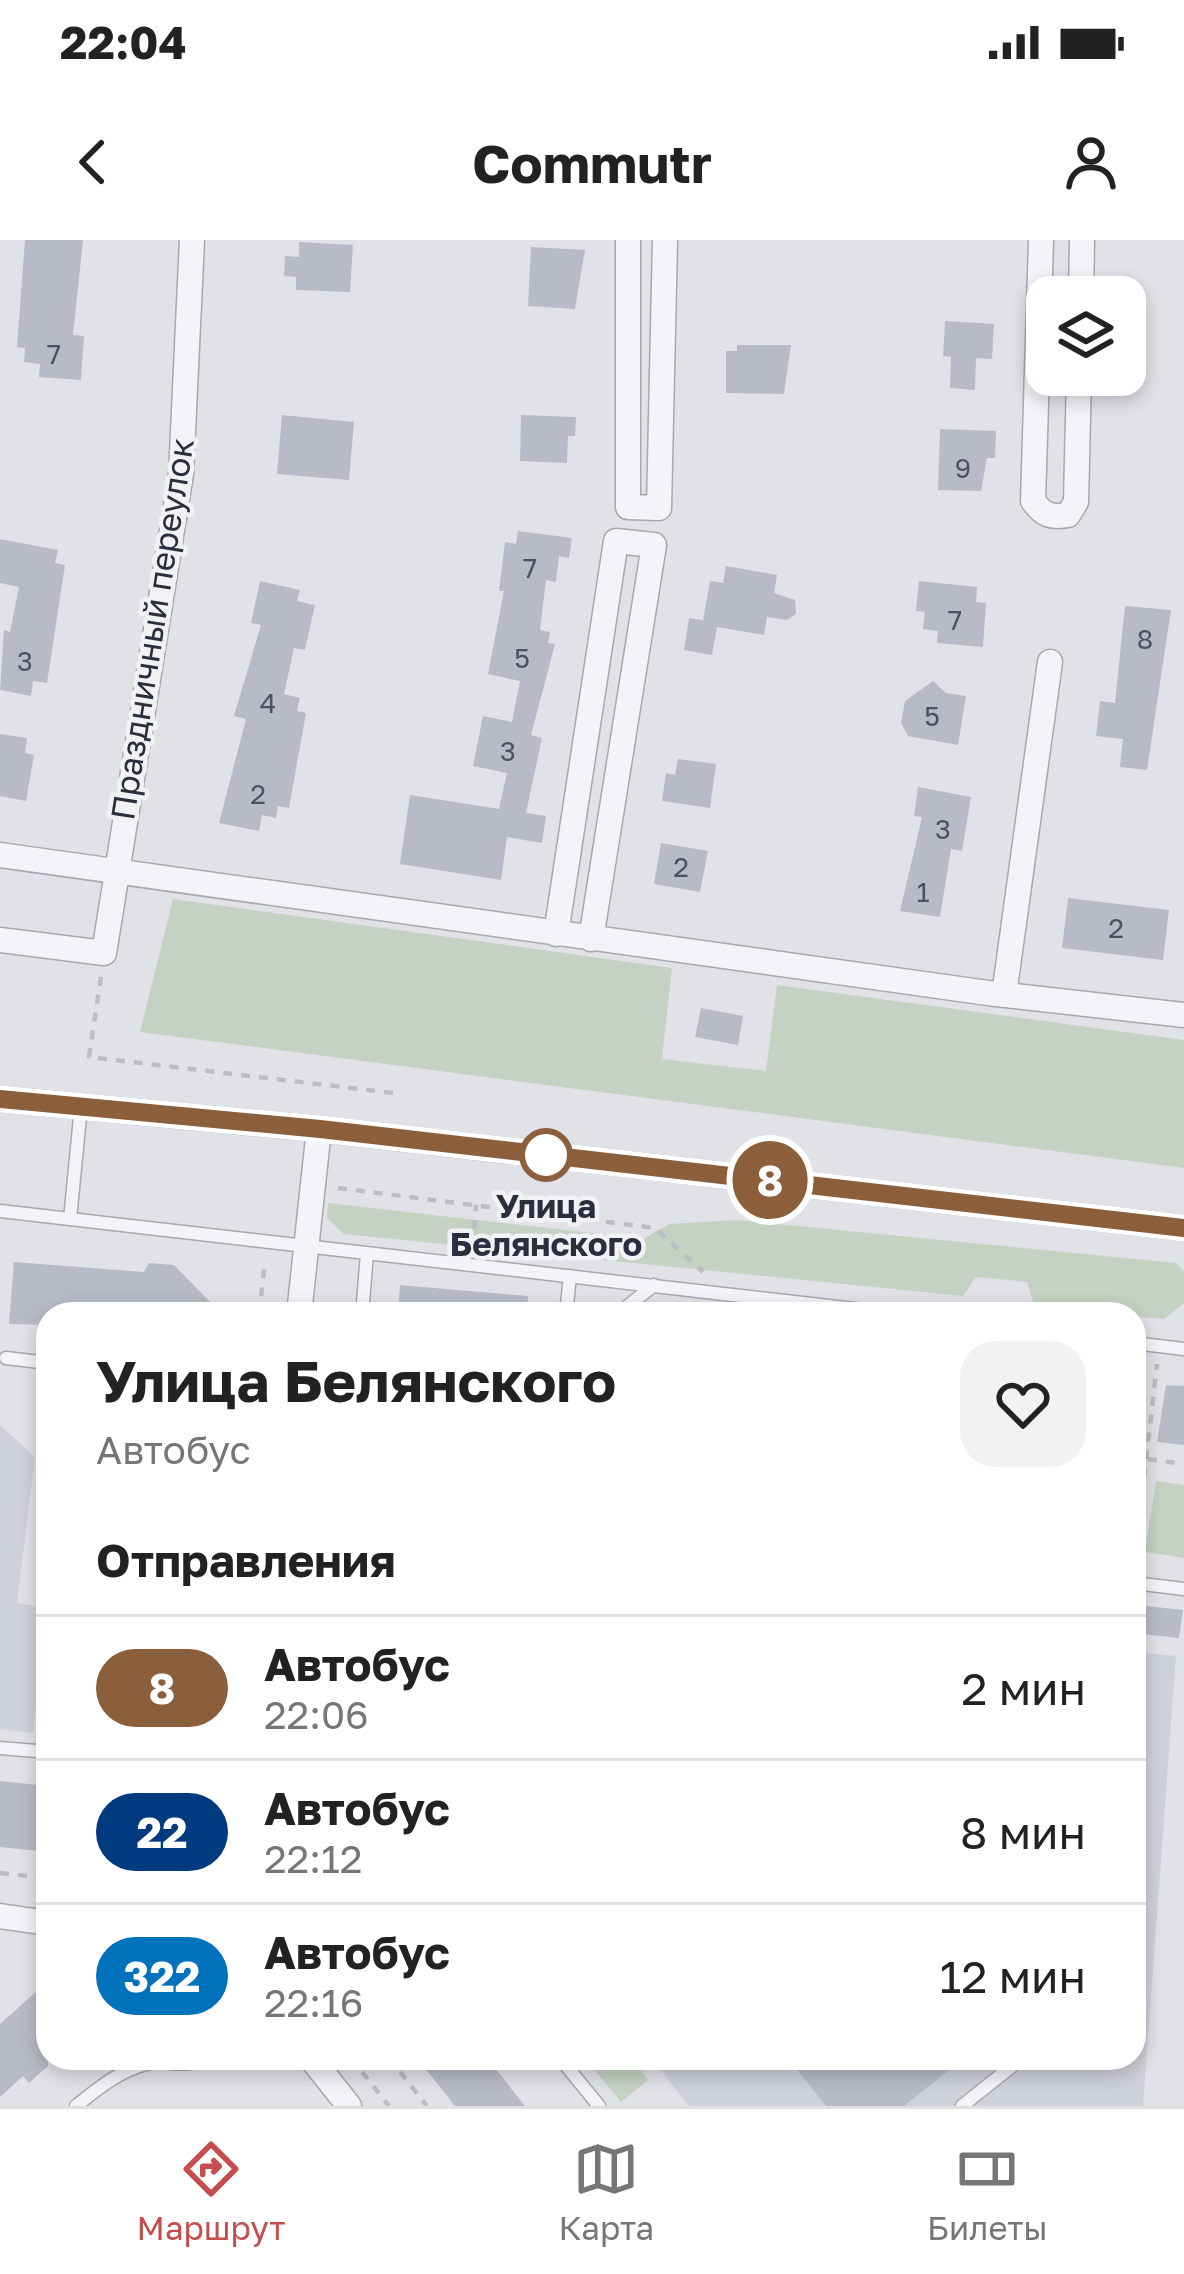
<!DOCTYPE html>
<html lang="ru">
<head>
<meta charset="utf-8">
<style>
	body { margin:0; font-family:"Golos Text",sans-serif; background:#f2f2f2; color:#222; height:100vh; display:flex; flex-direction:column; font-size:45px; white-space:nowrap }
	* { box-sizing:border-box; margin:0 }
	p { font-size:39px; color:#767676 }
	.icon { flex:none; width:66px; height:66px; fill:none; stroke:currentColor; stroke-width:2; stroke-linecap:round; stroke-linejoin:round }
	.map { position:relative; flex:1; overflow:hidden }
	.details { position:absolute; left:36px; top:1062px; width:1110px; height:768px; display:flex; flex-direction:column; background:#fff; border-radius:36px; box-shadow:0 6px 18px #0003 }
	.details>* { flex:none }
	.badge { padding:0 24px; border-radius:39px; font-size:42px; line-height:78px }
	.controls { position:absolute; left:1026px; top:36px; display:grid; gap:24px }
	.controls a { display:grid; place-items:center; width:120px; height:120px; border-radius:24px; background:#fff; box-shadow:0 6px 18px #0003; font-size:60px }
	.map>.badge { position:absolute; translate:-50% -50%; box-shadow:0 0 0 6px #fff }
	h2 { padding:0 60px; font-size:45px; line-height:108px }
	.round { display:grid; place-items:center; flex:none; width:126px; height:126px; border-radius:36px; background:#f2f2f2 }
	.overview { display:flex; align-items:center; justify-content:space-between; height:204px; padding:0 60px }
	h1 { font-size:57px; font-weight:700; line-height:90px }
	ul { padding:0; list-style:none }
	li { display:flex; align-items:center; gap:36px; height:144px; padding:0 60px; border-top:3px solid #e0e0e0 }
	li div { flex:1 }
	li b { display:block; font-size:45px }
	li em { font-style:normal }
	li .badge { min-width:132px; font-weight:700; text-align:center }
	.status { display:flex; justify-content:space-between; align-items:center; height:84px; padding:0 60px; background:#fff; direction:ltr }
	.status svg { height:33px; fill:currentColor }
	header { display:flex; justify-content:space-between; align-items:center; height:156px; padding:0 60px; background:#fff; font-size:54px; font-weight:700 }
	.dock { display:flex; justify-content:space-around; align-items:center; height:168px; border-top:3px solid #e0e0e0; background:#fff; font-size:33px; color:#767676 }
	.dock a { display:grid; justify-items:center; gap:6px }
	.dock .active { color:#c64d4d }
	.map>svg:first-child { display:block }
	.built { fill:#cfd1da }
	.green { fill:#c4d2c2 }
	.building { fill:#b8bbc5 }
	.lines { fill:none; stroke-linecap:round; stroke-linejoin:round }
	.lane-casing { stroke:#a6a8b2; stroke-width:15 }
	.street-casing { stroke:#a6a8b2; stroke-width:27 }
	.path { stroke:#bbbdc3; stroke-width:4.5; stroke-dasharray:9 9; stroke-linecap:butt }
	.lane { stroke:#f3f4f7; stroke-width:12 }
	.street { stroke:#f3f4f7; stroke-width:24 }
	.line-casing { stroke:#fff; stroke-width:27 }
	.line { stroke:#8b5e3c; stroke-width:18 }
	.stop-dot { fill:#fff; stroke:#8b5e3c; stroke-width:6 }
	.labels { text-anchor:middle; stroke-width:9; stroke-linejoin:round; paint-order:stroke }
	.number-label { font-size:27px; fill:#4e5160 }
	.street-label { font-size:33px; fill:#2a2e3f; stroke:#f0f2f6 }
	.stop-label { font-size:33px; font-weight:bold; fill:#2a2e3f; stroke:#f0f2f6 }
</style>
</head>
<body>
<div class="status"><b>22:04</b><svg viewBox="0 0 49 12"><path d="M0 12V9h3v3zM5 12V6h3v6zM10 12V3h3v9zM15 12V0h3v12zM26 1h20v11H26zM47 4h2v5h-2z"/></svg></div>
<header><svg class="icon" aria-label="back" viewBox="0 0 24 24"><path d="M15 5l-7 7 7 7"/></svg>Commutr<svg class="icon" aria-label="person" viewBox="0 0 24 24"><circle cx="12" cy="8" r="4"/><path d="M4 21q1-7 8-7t8 7"/></svg></header>
<div class="map">
<svg width="1184" height="1866" viewBox="0 0 1184 1866">
	<rect width="100%" height="100%" fill="#e0e2e8"/>
	<!-- built -->
	<path class="built" d="M 0,1185 L 35,1217 L 17,1363 L 48,1368 L 33,1493 L 0,1489 Z
		M 1134,1412 L 1176,1416 L 1143,1866 L 689,1866 L 651,1818 L 1134,1818 Z"/>
	<!-- green -->
	<path class="green" d="M 173,659 L 672,728 L 662,819 L 766,831 L 777,745 L 1184,800 L 1184,928 L 140,792 Z
		M 328,963 L 643,999 L 669,984 L 737,980 L 1176,1023 L 1184,1031 L 1184,1063 L 1164,1079 L 1035,1068 L 1027,1042 L 976,1037 L 963,1056 L 344,994 L 327,978 Z
		M 1156,1241 L 1184,1245 L 1184,1318 L 1145,1312 Z
		M 585,1818 L 631,1818 L 648,1840 L 621,1862 Z"/>
	<!-- building -->
	<path class="building" d="M 25,0 L 83,0 L 73,95 L 84,96 L 81,140 L 39,137 L 40,124 L 24,122 L 25,108 L 17,107 Z
		M 299,2 L 353,5 L 350,52 L 296,50 L 296,37 L 284,36 L 285,16 L 299,17 Z
		M 531,7 L 585,10 L 575,69 L 528,66 Z
		M 945,81 L 994,84 L 992,119 L 976,118 L 975,150 L 950,148 L 951,117 L 943,116 Z
		M 737,105 L 791,105 L 784,154 L 726,153 L 726,111 L 737,111 Z
		M 282,175 L 354,182 L 349,240 L 277,234 Z
		M 521,175 L 576,177 L 575,196 L 568,196 L 567,223 L 520,221 Z
		M 940,189 L 996,191 L 995,218 L 987,218 L 981,251 L 938,250 Z
		M 518,291 L 572,298 L 569,318 L 559,316 L 556,342 L 546,340 L 540,390 L 550,392 L 548,403 L 555,404 L 531,495 L 542,498 L 526,573 L 546,576 L 542,603 L 507,597 L 501,640 L 400,624 L 410,555 L 499,569 L 507,533 L 473,526 L 483,476 L 512,482 L 520,441 L 488,434 L 504,351 L 499,351 L 505,302 L 516,304 Z
		M 0,299 L 58,310 L 55,323 L 65,325 L 47,443 L 33,441 L 31,456 L 0,450 L 4,390 L 10,392 L 19,347 L 0,343 Z
		M 726,326 L 777,335 L 774,353 L 795,360 L 796,374 L 787,380 L 767,377 L 764,395 L 717,387 L 712,415 L 684,410 L 689,378 L 703,380 L 710,341 L 723,343 Z
		M 260,341 L 300,350 L 297,361 L 315,365 L 305,410 L 294,408 L 284,454 L 300,458 L 297,471 L 306,473 L 289,568 L 278,566 L 276,578 L 262,575 L 259,591 L 219,583 L 246,479 L 234,476 L 261,385 L 251,383 Z
		M 919,341 L 977,347 L 976,362 L 986,363 L 983,407 L 937,403 L 938,391 L 923,389 L 925,372 L 916,371 Z
		M 1125,366 L 1171,370 L 1147,530 L 1120,527 L 1123,499 L 1096,496 L 1100,461 L 1115,463 Z
		M 933,441 L 946,453 L 966,456 L 958,505 L 908,496 L 901,483 L 905,461 Z
		M 0,494 L 27,498 L 25,513 L 34,515 L 26,561 L 0,556 Z
		M 678,519 L 716,524 L 710,568 L 662,561 L 666,533 L 675,535 Z
		M 918,547 L 971,557 L 962,611 L 951,609 L 940,677 L 900,671 L 922,577 L 914,576 Z
		M 661,603 L 708,611 L 700,652 L 654,644 Z
		M 1068,658 L 1169,670 L 1163,720 L 1062,708 Z
		M 701,768 L 743,776 L 738,805 L 695,797 Z
		M 14,1022 L 144,1032 L 149,1023 L 174,1025 L 222,1074 L 48,1074 L 48,1085 L 9,1084 Z
		M 400,1045 L 528,1056 L 527,1074 L 398,1074 Z
		M 1166,1145 L 1184,1146 L 1184,1205 L 1157,1202 Z
		M 1146,1366 L 1183,1370 L 1179,1398 L 1143,1394 Z
		M 0,1541 L 48,1546 L 48,1612 L 0,1607 Z
		M 48,1741 L 48,1826 L 29,1843 L 23,1836 L 0,1857 L 0,1784 Z
		M 417,1818 L 487,1818 L 525,1866 L 455,1866 Z
		M 788,1818 L 939,1818 L 949,1830 L 904,1866 L 826,1866 Z"/>
	<g class="lines">
		<defs>
			<path id="lane" d="M 0,971 L 898,1074
				M 70,979 L 81,867
				M 362,1074 L 367,1014
				M 566,1074 L 570,1036
				M 618,1074 L 654,1045
				M 1134,1103 L 1184,1109
				M 6,1118 L 48,1123
				M 1134,1343 L 1184,1349
				M 0,1508 L 48,1512
				M 560,1818 L 599,1866
				M 76,1866 C 97,1849 119,1831 146,1824 C 167,1818 184,1830 204,1818
				M 962,1866 L 1022,1818"/>
			<path id="street" d="M 628,0 L 628,267 L 659,268 L 665,0
				M 1041,0 L 1033,261 C 1043,275 1051,278 1068,275 L 1076,262 L 1079,135
				M 1081,57 L 1082,0
				M 0,615 L 988,753 L 1184,775
				M 556,694 L 616,301 L 654,305 L 591,699
				M 0,700 L 104,713 L 181,234 L 192,0
				M 1004,755 L 1050,422
				M 0,859 L 319,889 L 1184,988
				M 299,1074 L 319,889
				M 0,1676 L 48,1683
				M 311,1818 L 349,1866"/>
		</defs>
		<!-- lane casing -->
		<use href="#lane" class="lane-casing"/>
		<!-- street casing -->
		<use href="#street" class="street-casing"/>
		<!-- path -->
		<path class="path" d="M 101,737 L 89,817 L 402,854
			M 338,948 L 655,988 L 703,1032
			M 473,1007 L 476,965
			M 572,1020 L 575,978
			M 259,1074 L 265,1021
			M 1148,1219 L 1184,1224
			M 1134,1272 L 1140,1273 L 1134,1327
			M 1140,1273 L 1157,1124
			M 0,1633 L 48,1638
			M 351,1818 L 389,1866
			M 389,1818 L 427,1866"/>
		<!-- lane -->
		<use href="#lane" class="lane"/>
		<!-- street -->
		<use href="#street" class="street"/>
	</g>
	<g class="lines">
		<defs>
			<path id="line" d="M 0,859 L 320,889 L 1184,988"/>
		</defs>
		<!-- line casing -->
		<use href="#line" class="line-casing"/>
		<!-- line -->
		<use href="#line" class="line"/>
	</g>
	<!-- markers -->
	<circle class="stop-dot" cx="546" cy="915" r="24"/>
	<g class="labels">
		<!-- number labels -->
		<g class="number-label">
			<text x="54" y="124">7</text>
			<text x="963" y="238">9</text>
			<text x="530" y="338">7</text>
			<text x="955" y="390">7</text>
			<text x="1145" y="409">8</text>
			<text x="522" y="428">5</text>
			<text x="25" y="431">3</text>
			<text x="268" y="473">4</text>
			<text x="932" y="486">5</text>
			<text x="508" y="521">3</text>
			<text x="258" y="564">2</text>
			<text x="943" y="599">3</text>
			<text x="681" y="637">2</text>
			<text x="923" y="662">1</text>
			<text x="1116" y="698">2</text>
		</g>
		<!-- street labels -->
		<g class="street-label">
			<text transform="translate(152 389) rotate(-81)" y="12">Праздничный переулок</text>
		</g>
		<!-- stop labels -->
		<g class="stop-label">
			<text x="546" y="978">Улица<tspan x="546" dy="38">Белянского</tspan></text>
		</g>
	</g>
</svg>
<div class="controls">
<a><svg class="icon" aria-label="layers" viewBox="0 0 24 24"><path d="M12 4l9 5-9 5-9-5zM3 14l9 5 9-5"/></svg></a>
</div>
<b class="badge" style="left:770px;top:940px;background:#8b5e3c;color:#fff">8</b>
<section class="details">
<div class="overview"><div><h1>Улица Белянского</h1><p>Автобус</p></div><a class="round"><svg class="icon" aria-label="heart" viewBox="0 0 24 24"><path d="M12 20l-8-8c-3-5 5-10 8-4 3-6 11-1 8 4z"/></svg></a></div>
<h2>Отправления</h2>
<ul>
<li><span class="badge" style="background:#8b5e3c;color:#fff">8</span><div><b>Автобус</b><p>22:06</p></div><em>2 мин</em></li>
<li><span class="badge" style="background:#003b80;color:#fff">22</span><div><b>Автобус</b><p>22:12</p></div><em>8 мин</em></li>
<li><span class="badge" style="background:#0072bc;color:#fff">322</span><div><b>Автобус</b><p>22:16</p></div><em>12 мин</em></li>
</ul>
</section>
</div>
<nav class="dock">
<a class="active"><svg class="icon" aria-label="directions" viewBox="0 0 24 24"><path d="M12 3l9 9-9 9-9-9zM9 14v-3h6M13 9l2 2-2 2"/></svg>Маршрут</a>
<a><svg class="icon" aria-label="map" viewBox="0 0 24 24"><path d="M3 6l6-2 6 2 6-2v14l-6 2-6-2-6 2zM9 4v14M15 6v14"/></svg>Карта</a>
<a><svg class="icon" aria-label="tickets" viewBox="0 0 24 24"><path d="M3 7h18v10H3zM15 7v10"/></svg>Билеты</a>
</nav>
</body>
</html>
